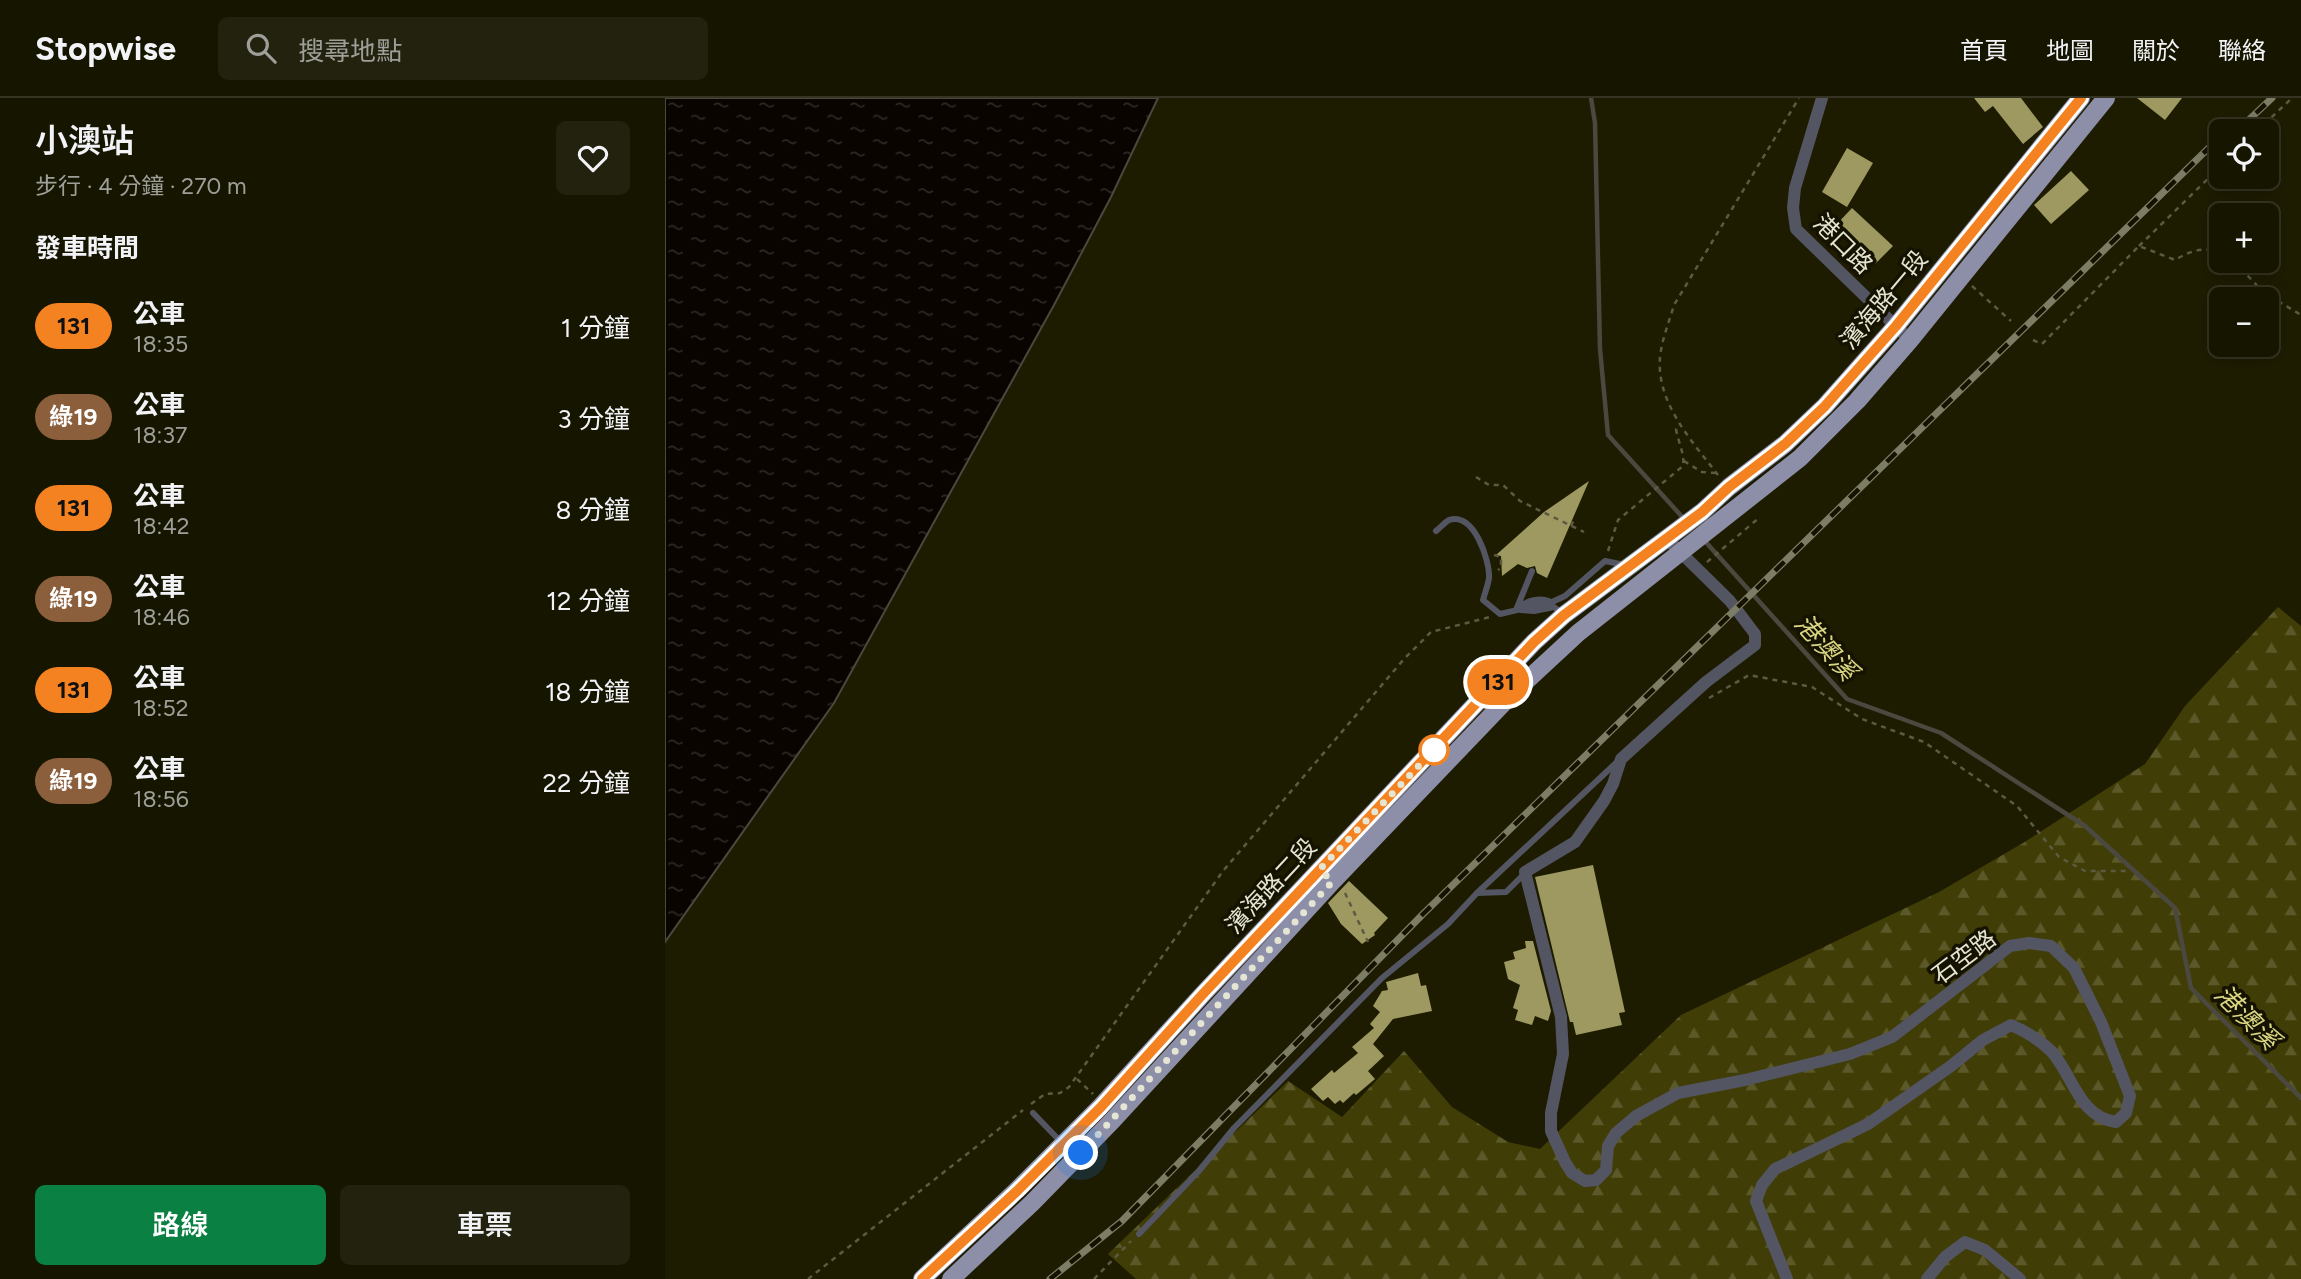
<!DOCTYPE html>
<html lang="zh-TW">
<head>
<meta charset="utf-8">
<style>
	body { margin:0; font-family:Figtree,"Noto Sans TC",sans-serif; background:#23220f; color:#f1f3f6; height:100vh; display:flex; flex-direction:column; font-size:26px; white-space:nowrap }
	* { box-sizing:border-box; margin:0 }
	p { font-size:23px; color:#9e9f99 }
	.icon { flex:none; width:38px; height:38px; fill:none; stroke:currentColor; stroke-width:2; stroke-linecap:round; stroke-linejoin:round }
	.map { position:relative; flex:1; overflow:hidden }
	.details { display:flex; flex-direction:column; background:#161500; width:665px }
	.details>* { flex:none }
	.badge { padding:0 14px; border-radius:23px; font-size:24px; line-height:46px }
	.tools { position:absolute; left:1544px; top:21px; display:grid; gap:14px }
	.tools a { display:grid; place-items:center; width:70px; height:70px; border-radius:10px; background:#161500; box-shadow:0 4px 18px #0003,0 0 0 2px #353422; font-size:35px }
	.you { position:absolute; width:35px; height:35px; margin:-18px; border:5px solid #fff; border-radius:50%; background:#1a73e8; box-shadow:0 0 0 10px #1a73e833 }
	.map>.badge { position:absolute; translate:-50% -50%; box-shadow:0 0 0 4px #fff }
	h2 { padding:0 35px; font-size:26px; line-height:63px }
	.round { display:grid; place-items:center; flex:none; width:74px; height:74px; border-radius:10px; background:#23220f }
	.headline { display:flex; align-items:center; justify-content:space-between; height:119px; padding:0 35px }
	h1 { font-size:33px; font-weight:600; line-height:52px }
	.button { display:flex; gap:14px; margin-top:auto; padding:14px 35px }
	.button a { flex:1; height:80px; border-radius:10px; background:#0b8043; color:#fff; font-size:28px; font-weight:600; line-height:80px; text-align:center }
	.button a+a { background:#23220f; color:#f1f3f6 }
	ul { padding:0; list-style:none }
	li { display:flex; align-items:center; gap:21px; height:91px; padding:0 35px }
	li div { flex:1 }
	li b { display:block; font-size:26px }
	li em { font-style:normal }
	li .badge { min-width:77px; font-weight:700; text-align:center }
	header { display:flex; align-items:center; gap:42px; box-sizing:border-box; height:98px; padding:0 35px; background:#161500; border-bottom:2px solid #353422 }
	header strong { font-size:33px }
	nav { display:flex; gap:38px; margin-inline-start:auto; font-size:24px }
	.search { width:490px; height:63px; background:#23220f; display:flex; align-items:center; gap:18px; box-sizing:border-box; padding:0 24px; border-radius:10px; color:#9e9f99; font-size:26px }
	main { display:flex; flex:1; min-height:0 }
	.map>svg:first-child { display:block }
	.forest { fill:url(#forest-firs) }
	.water { fill:url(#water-ripples); stroke:#4b483f; stroke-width:2 }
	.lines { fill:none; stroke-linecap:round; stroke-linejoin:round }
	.stream { stroke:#4b483f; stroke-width:4.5 }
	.building { fill:#9d9961 }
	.path { stroke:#5c5b42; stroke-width:2.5; stroke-dasharray:5 5; stroke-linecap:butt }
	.lane { stroke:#545562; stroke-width:6 }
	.street { stroke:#545562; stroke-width:12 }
	.primary { stroke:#8d8fa9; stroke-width:18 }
	.rail-casing { stroke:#7d7c65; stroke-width:7 }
	.rail { stroke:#151300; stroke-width:4.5; stroke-dasharray:13; stroke-linecap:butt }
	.line-casing { stroke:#fff; stroke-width:16 }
	.line { stroke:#f58220; stroke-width:10 }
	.walk { stroke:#e5e5d3; stroke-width:7; stroke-dasharray:0 12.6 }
	.stop-dot { fill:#fff; stroke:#f58220; stroke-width:3.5 }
	.labels { text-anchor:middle; stroke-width:7; stroke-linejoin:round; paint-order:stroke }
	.street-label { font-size:24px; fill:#e5e5d3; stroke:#151300 }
	.water-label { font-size:26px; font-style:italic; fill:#dad581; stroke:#151300 }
</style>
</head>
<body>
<header>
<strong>Stopwise</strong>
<div class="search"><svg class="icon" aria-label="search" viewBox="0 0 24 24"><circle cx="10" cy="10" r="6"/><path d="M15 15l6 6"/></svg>搜尋地點</div>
<nav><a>首頁</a><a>地圖</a><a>關於</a><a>聯絡</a></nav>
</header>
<main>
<section class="details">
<div class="headline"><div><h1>小澳站</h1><p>步行 · 4 分鐘 · 270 m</p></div><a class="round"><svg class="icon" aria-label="heart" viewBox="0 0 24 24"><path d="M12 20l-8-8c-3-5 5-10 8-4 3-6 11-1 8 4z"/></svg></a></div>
<h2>發車時間</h2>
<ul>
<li><span class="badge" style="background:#f58220;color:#111">131</span><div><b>公車</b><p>18:35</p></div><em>1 分鐘</em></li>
<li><span class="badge" style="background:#8b5e3c;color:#fff">綠19</span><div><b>公車</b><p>18:37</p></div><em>3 分鐘</em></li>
<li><span class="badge" style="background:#f58220;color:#111">131</span><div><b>公車</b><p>18:42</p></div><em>8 分鐘</em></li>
<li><span class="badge" style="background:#8b5e3c;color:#fff">綠19</span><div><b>公車</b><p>18:46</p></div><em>12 分鐘</em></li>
<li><span class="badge" style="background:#f58220;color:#111">131</span><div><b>公車</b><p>18:52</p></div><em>18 分鐘</em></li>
<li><span class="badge" style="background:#8b5e3c;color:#fff">綠19</span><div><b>公車</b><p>18:56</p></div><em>22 分鐘</em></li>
</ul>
<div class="button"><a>路線</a><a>車票</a></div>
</section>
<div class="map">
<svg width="1636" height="1181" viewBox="0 0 1636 1181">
	<defs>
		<pattern id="forest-firs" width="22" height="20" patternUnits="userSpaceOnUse" patternTransform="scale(1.75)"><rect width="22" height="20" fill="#403d06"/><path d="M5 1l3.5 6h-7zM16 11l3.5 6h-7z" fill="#5b5929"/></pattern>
		<pattern id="water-ripples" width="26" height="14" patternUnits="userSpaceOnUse" patternTransform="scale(1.75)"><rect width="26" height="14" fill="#090400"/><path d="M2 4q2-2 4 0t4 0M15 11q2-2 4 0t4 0" fill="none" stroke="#2d2824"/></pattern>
	</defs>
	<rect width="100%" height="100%" fill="#1e1c00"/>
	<!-- forest -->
	<path class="forest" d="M 1613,509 L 1636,528 L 1636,1181 L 471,1181 L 443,1156 L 623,983 L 677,1019 L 739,953 L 787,1009 L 843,1044 L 875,1051 L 1016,917 L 1274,794 L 1358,745 L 1480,666 L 1520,608 Z"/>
	<!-- water -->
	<path class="water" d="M 0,0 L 493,0 L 446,99 L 389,207 L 169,605 L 0,844 Z"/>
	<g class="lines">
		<!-- stream -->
		<path class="stream" d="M 926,0 L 930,25 L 935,251 L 943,337 L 1020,422
			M 1038,441 L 1182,601 L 1276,635 L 1420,728 L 1510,810 L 1526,890 L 1636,1000"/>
	</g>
	<!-- building -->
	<path class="building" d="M 1309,0 L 1356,0 L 1378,29 L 1358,46 L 1328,8 L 1320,14 Z
		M 1472,0 L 1517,0 L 1500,22 Z
		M 1182,50 L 1208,65 L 1182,109 L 1157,94 Z
		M 1406,73 L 1424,92 L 1386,126 L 1369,107 Z
		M 1187,110 L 1228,148 L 1210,166 L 1170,128 Z
		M 924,383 L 882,480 L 872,475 L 870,468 L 862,470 L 853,466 L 837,478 L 836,458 L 831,457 L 879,414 Z
		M 928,767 L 960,914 L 954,915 L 957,927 L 911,937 L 908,924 L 905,924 L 870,779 Z
		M 684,783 L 723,820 L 709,835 L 710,837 L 697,846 L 676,826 L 663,805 Z
		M 860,843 L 868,843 L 886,913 L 883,923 L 870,918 L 867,927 L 850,922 L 853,912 L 848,910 L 855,887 L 843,881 L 839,864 L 850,861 L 848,854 L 861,850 Z
		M 753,875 L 756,888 L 761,887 L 767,913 L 728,921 L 708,946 L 719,958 L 703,973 L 710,981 L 691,997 L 689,995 L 678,1005 L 675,1002 L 670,1006 L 663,999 L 658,1003 L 646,991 L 667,972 L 669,975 L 693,955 L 687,949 L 709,930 L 705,926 L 715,914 L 708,908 L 717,893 L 723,892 L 721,884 Z"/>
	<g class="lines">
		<!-- path -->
		<path class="path" d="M 1592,33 L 1627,0
			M 1474,148 L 1556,68
			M 1569,163 L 1598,194 L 1636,217
			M 1307,188 L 1346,223
			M 1368,242 L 1377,246 L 1474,148 L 1510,162 C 1525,153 1539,148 1556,154
			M 1019,363 L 1037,374 L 1051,375
			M 1053,377 C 1027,343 991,305 995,259 C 997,241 1004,224 1009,207 L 1134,0
			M 811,379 L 824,387 L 838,387 L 855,403 L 919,434
			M 906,428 L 910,419
			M 943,453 L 953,422 L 1018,368 C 1020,356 1013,344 1011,331 L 1015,327
			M 829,457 L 836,459 L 836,470 L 833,472
			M 1042,464 L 1095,419
			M 1044,600 L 1084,577 L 1147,589 L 1197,621 L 1259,644 L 1352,708 L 1394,759 L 1420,773 L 1463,773
			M 680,795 L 703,844
			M 412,981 L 428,996
			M 366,1006 L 380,996 L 395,995 L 404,989 L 558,773 L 739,561 L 766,534 L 825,519
			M 143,1181 L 358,1012
			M 429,1181 L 466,1143"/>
		<!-- lane -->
		<path class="lane" d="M 771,433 C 775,430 780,424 784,422 C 809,413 825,463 824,480 C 823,487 820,495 818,502 L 835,516 L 887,504 L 900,498 L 940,463 L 960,467
			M 855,509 C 862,502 875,500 884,503
			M 851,512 L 867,473
			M 856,512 L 869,513 L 889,509 L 898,516
			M 812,795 L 841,794 L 859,776
			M 368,1015 L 397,1045
			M 474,1136 L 533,1074 L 569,1030 L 717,880 L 783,826 L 812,795 L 952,664"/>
		<!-- street -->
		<path class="street" d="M 1157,0 L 1130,90 L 1128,110 L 1131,131 L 1245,242
			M 1001,440 L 1065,503 L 1090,536 L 1090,547 L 1041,584 L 956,661 L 948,686 L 939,703 L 910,744 L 860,774 L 896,919 L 898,956 L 886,1015 L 886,1033 L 900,1064 L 907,1075 L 920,1083 L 931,1082 L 941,1072 L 943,1048 L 951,1035 L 971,1018 L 1013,995 L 1080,982 L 1185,956 L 1227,939 L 1345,848 L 1364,845 L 1386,848 L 1409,870 L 1436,924 L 1465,998 L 1461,1015 L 1451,1024 C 1414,1019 1408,978 1387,954 C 1374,941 1362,934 1346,927 L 1318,942 L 1286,968 L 1203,1026 L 1110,1071 L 1097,1087 L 1091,1103 L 1122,1181
			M 1262,1181 L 1280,1159 L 1300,1144 L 1320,1152 L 1355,1181"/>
		<!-- primary -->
		<path class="primary" d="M 257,1181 L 352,1092 L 436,1008 L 537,897 L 869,544 L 899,517 L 1037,414 L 1064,389 L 1120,346 L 1160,308 L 1231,228 L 1416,0
			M 286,1181 L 367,1105 L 448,1022 L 667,784 L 847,596 L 913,535 L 1135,360 L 1192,303 L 1245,242 L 1441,0"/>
		<defs>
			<path id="rail" d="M 1572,33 L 1607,0
				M 385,1181 L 457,1123 L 758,816 L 1556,38"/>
		</defs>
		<!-- rail casing -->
		<use href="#rail" class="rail-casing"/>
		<!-- rail -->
		<use href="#rail" class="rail"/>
	</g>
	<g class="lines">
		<defs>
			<path id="line" d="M 257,1181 L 352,1093 L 436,1009 L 537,897 L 869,544 L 899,517 L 1037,414 L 1064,389 L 1120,346 L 1160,308 L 1231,228 L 1416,0"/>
		</defs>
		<!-- line casing -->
		<use href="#line" class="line-casing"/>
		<!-- line -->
		<use href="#line" class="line"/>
		<!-- walk -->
		<path class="walk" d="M 416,1055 L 667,784 L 655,771 L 769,652"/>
	</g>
	<!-- markers -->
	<circle class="stop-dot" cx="769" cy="652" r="14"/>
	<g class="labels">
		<!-- street labels -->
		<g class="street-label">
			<text transform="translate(1178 146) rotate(45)" y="8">港口路</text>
			<text transform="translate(1219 202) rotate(-50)" y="8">濱海路一段</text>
			<text transform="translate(606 788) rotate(-47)" y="8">濱海路二段</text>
			<text transform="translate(1299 859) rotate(-37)" y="8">石空路</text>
		</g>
		<!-- water labels -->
		<g class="water-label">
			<text transform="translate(1161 549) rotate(48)" y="9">港澳溪</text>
			<text transform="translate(1582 919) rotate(45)" y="9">港澳溪</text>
		</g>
	</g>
</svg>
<div class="tools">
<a><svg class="icon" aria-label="locate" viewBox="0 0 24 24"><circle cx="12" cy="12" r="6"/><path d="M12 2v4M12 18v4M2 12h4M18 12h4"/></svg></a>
<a>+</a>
<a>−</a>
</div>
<div class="you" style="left:416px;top:1055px"></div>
<b class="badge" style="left:833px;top:584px;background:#f58220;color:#111">131</b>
</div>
</main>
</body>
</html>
